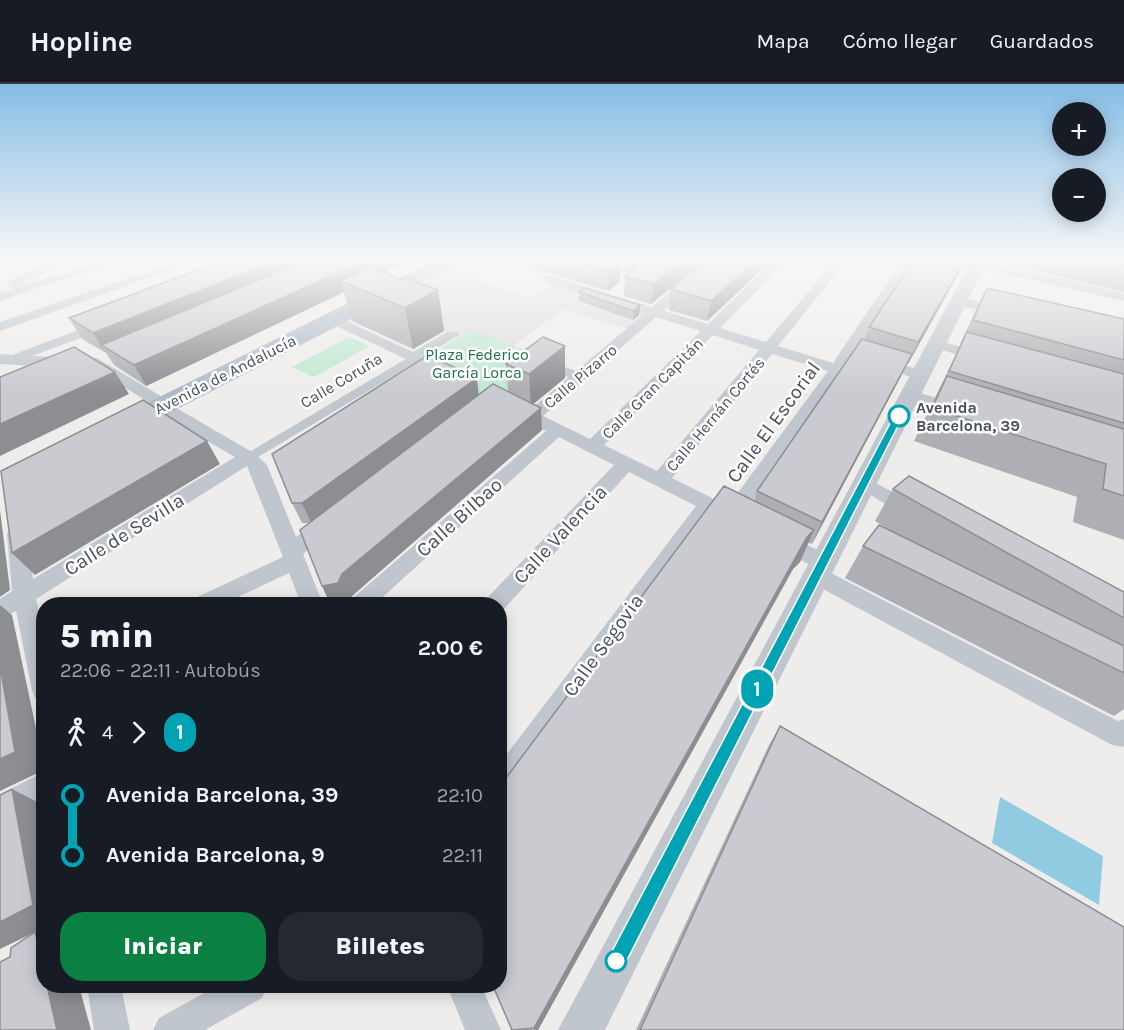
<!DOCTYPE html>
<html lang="es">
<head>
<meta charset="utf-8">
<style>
	body { margin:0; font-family:Karla,sans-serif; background:#242831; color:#f1f3f6; height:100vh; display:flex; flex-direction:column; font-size:22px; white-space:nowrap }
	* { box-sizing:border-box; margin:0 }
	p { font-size:20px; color:#9ea1a6 }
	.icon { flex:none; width:33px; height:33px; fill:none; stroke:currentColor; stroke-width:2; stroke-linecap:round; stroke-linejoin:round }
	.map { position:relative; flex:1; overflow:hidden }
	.sheet { position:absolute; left:36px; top:513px; width:471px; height:396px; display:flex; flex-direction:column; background:#171b24; border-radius:24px; box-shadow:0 3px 15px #0003 }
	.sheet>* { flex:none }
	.badge { padding:0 12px; border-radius:20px; font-size:21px; line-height:39px }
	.controls { position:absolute; left:1052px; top:18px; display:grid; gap:12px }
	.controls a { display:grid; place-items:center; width:54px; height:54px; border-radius:50%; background:#171b24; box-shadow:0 3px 15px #0003; font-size:30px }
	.map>.badge { position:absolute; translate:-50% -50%; box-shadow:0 0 0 3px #fff }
	.legs { display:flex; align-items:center; gap:9px; height:66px; padding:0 24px; font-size:20px }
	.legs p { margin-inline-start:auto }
	.headline { display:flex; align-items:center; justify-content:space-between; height:102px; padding:0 24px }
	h1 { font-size:33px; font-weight:800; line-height:45px }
	.primary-button { display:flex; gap:12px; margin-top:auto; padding:12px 24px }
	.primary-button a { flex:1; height:69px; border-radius:24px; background:#0b8043; color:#fff; font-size:24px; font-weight:800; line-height:69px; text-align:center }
	.primary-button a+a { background:#242831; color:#f1f3f6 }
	ul { padding:0 24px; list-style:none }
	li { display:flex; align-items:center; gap:21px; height:60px; font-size:22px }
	li i { display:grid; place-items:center; width:9px; height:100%; margin:0 8px; background:currentColor }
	li i::after { content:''; width:15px; height:15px; margin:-8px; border:4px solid; border-radius:50%; background:#171b24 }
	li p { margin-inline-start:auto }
	li:first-child i { background:linear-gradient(#0000 50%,currentColor 0) }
	li:last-child i { background:linear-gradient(currentColor 50%,#0000 0) }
	header { display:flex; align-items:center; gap:36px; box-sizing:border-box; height:84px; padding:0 30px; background:#171b24; border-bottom:2px solid #363941 }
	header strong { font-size:28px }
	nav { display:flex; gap:33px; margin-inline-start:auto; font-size:21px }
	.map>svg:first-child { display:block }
	.education { fill:#e0dede }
	.green { fill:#bfe8d1 }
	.water { fill:#91cbe1 }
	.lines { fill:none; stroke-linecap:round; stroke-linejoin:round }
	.pedestrian { fill:#bfc6cd; fill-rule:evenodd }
	.minor { fill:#bfc6cd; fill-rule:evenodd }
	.tertiary { fill:#bfc6cd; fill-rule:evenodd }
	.primary { fill:#afbac8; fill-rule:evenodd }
	.wall { fill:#aeafb4 }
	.shaded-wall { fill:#8d8e92 }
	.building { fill:#cacbd1; stroke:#8d8e92; stroke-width:1.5 }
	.line-1 { fill:#00a3b4; stroke:#fff; stroke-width:1.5 }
	.stop-1-dot { fill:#fff; stroke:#00a3b4; stroke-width:3 }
	.labels { text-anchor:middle; stroke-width:5; stroke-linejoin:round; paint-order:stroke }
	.far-park-label { font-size:16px; fill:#21704d; stroke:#fff }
	.far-street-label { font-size:16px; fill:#474f57; stroke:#fff }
	.far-stop-label { font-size:16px; font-weight:bold; fill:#474f57; stroke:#fff; text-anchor:start }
	.street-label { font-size:20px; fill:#474f57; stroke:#fff }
</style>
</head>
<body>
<header>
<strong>Hopline</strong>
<nav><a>Mapa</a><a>Cómo llegar</a><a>Guardados</a></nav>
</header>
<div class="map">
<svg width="1124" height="946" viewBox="0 0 1124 946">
	<rect width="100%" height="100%" fill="#efedec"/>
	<!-- education -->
	<path class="education" d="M 450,186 L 530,214 L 551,200 L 646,228 L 628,245 L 564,225 L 513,262 L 475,246 L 462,254 L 379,223 Z"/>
	<!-- green -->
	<path class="green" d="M 475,246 L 548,276 L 501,311 L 480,314 L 413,281 L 459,253 L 462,254 Z
		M 349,253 L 370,262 L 314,293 L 292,283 Z"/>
	<!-- water -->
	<path class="water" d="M 1000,713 L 1103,772 L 1099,821 L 992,759 Z"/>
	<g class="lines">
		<!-- pedestrian -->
		<path class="pedestrian" d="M 414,270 L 434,280 L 428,284 L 415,279 L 253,376 L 248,378 L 241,373 Z
			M 545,275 L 583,290 L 585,293 L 579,297 L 575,296 L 541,282 L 541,276 Z"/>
		<!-- minor -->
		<path class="minor" d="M 0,176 L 9,176 L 0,181 Z
			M 50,176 L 66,176 L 19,203 L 103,176 L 121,176 L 0,217 L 0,209 L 13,205 L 7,201 L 8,198 Z
			M 181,176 L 199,176 L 0,247 L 0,238 Z
			M 708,176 L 721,176 L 664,227 L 708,240 L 774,176 L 787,176 L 720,244 L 766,258 L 835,176 L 847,176 L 778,262 L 833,279 L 902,176 L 914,176 L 845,285 L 742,431 L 741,438 L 734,440 L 711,430 L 510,711 L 500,715 L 500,679 L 696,422 L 629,388 L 503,526 L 500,528 L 500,520 L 484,520 L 487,514 L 614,381 L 559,353 L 375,520 L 350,520 L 353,514 L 546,347 L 512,330 L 510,326 L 512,322 L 518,321 L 530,326 L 644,230 L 543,198 L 543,192 L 551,192 L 652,223 ZM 656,233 L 701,247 L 590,355 L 543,332 ZM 713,251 L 759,266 L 657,387 L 604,361 ZM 772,270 L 828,287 L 728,422 L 672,394 Z
			M 978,176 L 1124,209 L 1124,217 L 974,183 L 974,177 Z
			M 959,213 L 1010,226 L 1012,229 L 1005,233 L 954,220 L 954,214 Z
			M 333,231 L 413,268 L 447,248 L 457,248 L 459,251 L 414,279 L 328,238 L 326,235 Z
			M 105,236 L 110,237 L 110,243 L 32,272 L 97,274 L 159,311 L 178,325 L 254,369 L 267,381 L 296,453 C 307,445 318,432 333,436 L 336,441 L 303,470 L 323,520 L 301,520 L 289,489 L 223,520 L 192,520 L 195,514 L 283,473 L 247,382 L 36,515 L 44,549 L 44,617 L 35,614 L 32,606 L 16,527 L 0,535 L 0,515 L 12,507 L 7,450 L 10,445 L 17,443 L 24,445 L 27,450 L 33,495 L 235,373 L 166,333 L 147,317 L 89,282 L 72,284 L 0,280 L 0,270 L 12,271 Z
			M 937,256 L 990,271 L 993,274 L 985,279 L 932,263 L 930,260 Z
			M 877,272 L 926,288 L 929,291 L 921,296 L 872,280 L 869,277 Z
			M 910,306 L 967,323 L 969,327 L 961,332 L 904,314 L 902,311 Z
			M 864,393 L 920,422 L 923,427 L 920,432 L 906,432 L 857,403 L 855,399 L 857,395 Z
			M 778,447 L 830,472 L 834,478 L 830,484 L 825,486 L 1118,637 L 1124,635 L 1124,663 L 1112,661 L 808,497 L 805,491 L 808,485 L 814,483 L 771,460 L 768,455 L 771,450 Z
			M 44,688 L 44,718 L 0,740 L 0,710 Z
			M 87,902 L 121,902 L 130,946 L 94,946 Z
			M 217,902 L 267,902 L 262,914 L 205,946 L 153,946 L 159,934 Z
			M 447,902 L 481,902 L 501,946 L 465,946 Z"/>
		<!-- tertiary -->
		<path class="tertiary" d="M 972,176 L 988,176 L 605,946 L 558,946 Z"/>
		<!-- primary -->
		<path class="primary" d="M 435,176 L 459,176 L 457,180 L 127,351 L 117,353 L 107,351 L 104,345 L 107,339 Z"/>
	</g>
	<!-- wall -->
	<path class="wall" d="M 505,176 L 705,176 L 651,220 L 624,212 L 625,192 L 629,189 L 620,187 L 619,198 L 608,207 Z
		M 772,176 L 707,237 L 669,226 L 671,205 Z
		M 966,176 L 908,280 L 907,280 L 812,460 L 808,459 L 800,478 L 793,485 L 538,946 L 513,946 L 754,416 L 757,407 L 864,256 L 869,243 Z
		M 999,176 L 1124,176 L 1124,208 L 998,178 Z
		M 383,189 L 401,196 L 438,206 L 444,247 L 413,265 L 352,237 L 344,208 L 146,302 L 114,281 L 106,269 L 82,255 L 69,234 Z
		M 987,204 L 1124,235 L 1124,456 L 1073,438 L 1077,413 L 914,357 L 961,260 L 960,260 L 975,228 Z
		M 579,208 L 640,221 L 639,231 L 633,236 L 579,217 Z
		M 565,262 L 565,294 L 533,320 L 542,346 L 352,512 L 309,439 L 302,439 L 292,419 L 479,311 L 508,308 L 506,280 Z
		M 893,405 L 1124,508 L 1124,625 L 1114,632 L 845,494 L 863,462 L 895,449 L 875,437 Z
		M 780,642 L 1124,946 L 636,946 L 769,661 Z"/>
	<!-- shaded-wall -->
	<path class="shaded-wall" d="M 278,176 L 330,176 L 101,261 L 106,270 L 93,249 Z
		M 366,176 L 411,176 L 354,203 L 341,197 L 344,208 L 146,302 L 134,281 Z
		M 632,176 L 648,176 L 631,190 Z
		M 684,176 L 705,176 L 651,220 L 654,200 Z
		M 756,176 L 772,176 L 707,237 L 711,217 Z
		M 965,176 L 966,176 L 908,280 L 918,258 Z
		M 621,178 L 619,198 L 608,207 L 609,187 Z
		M 438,206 L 444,247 L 413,265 L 405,224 Z
		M 640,221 L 639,231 L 633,236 L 634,227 Z
		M 565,262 L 565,294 L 531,322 L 529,290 Z
		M 912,270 L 901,292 L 812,460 L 822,438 Z
		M 115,288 L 129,310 L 0,372 L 0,340 Z
		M 477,294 L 479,314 L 311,439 L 302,419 Z
		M 541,324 L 542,346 L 352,512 L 348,520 L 330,520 L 322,502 L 342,490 Z
		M 207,357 L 220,380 L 35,491 L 12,469 Z
		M 0,426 L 10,506 L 0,513 Z
		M 814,446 L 800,478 L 793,485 L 538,946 L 535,946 L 534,944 L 807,453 Z
		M 0,521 L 12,531 L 44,682 L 44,686 L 0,707 Z
		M 12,705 L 43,721 L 44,726 L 44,844 L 0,865 L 0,838 Z
		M 35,848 L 44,851 L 44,885 Z
		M 47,902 L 79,902 L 91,946 L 57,946 Z"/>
	<!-- building -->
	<path class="building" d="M 225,176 L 278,176 L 93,249 L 69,234 Z
		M 308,176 L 366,176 L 134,281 L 101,261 Z
		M 570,176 L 613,176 L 621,178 L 609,187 Z
		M 646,176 L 684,176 L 654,200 L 625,192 Z
		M 706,176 L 756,176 L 711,217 L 671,205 Z
		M 914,176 L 965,176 L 918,258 L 869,243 Z
		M 1100,176 L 1124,176 L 1124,181 Z
		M 370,183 L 401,196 L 406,194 L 438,206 L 405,224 L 341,197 Z
		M 584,204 L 640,221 L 634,227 L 579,208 Z
		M 987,204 L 1124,235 L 1124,276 L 973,236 Z
		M 967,248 L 1124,290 L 1124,339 L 949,287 Z
		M 543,253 L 565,262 L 529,290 L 506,280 Z
		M 862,255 L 912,270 L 822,438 L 757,407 Z
		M 74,263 L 115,288 L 0,340 L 0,293 Z
		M 428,271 L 477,294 L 302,419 L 292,419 L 272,370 Z
		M 947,292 L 1124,345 L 1124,412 L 1103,405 L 1106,380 L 932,324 Z
		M 493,300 L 541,324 L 342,490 L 338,499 L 322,502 L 300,446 Z
		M 143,316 L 207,357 L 12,469 L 1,387 Z
		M 909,392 L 1124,508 L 1124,534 L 893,405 Z
		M 724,402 L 814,446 L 807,453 L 534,944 L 512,946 L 493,902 L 500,902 L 500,702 Z
		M 879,441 L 1124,562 L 1124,589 L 863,462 Z
		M 0,582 L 15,668 L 0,675 Z
		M 780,642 L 1124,843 L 1124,946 L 640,946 Z
		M 12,705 L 33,821 L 0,838 L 0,711 Z
		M 35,848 L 44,885 L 44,902 L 47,902 L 57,946 L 0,946 L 0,878 L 10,873 L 11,864 Z"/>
	<!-- sky -->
	<linearGradient id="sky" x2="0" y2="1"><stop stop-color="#85bde5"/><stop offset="0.57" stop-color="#f8f7f6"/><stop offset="1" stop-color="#f8f7f6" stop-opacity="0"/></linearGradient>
	<rect width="1124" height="308" fill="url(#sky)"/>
	<!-- line-1 -->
	<path class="line-1" d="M 899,330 L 903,332 L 623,884 L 616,886 L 610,884 L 607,877 L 610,871 L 894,332 Z"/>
	<!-- markers -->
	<g class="stop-1-dot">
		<circle cx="899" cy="332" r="10"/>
		<circle cx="616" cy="877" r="10"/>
	</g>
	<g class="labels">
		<!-- far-park labels -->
		<g class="far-park-label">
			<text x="477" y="276">Plaza Federico<tspan x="477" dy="18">García Lorca</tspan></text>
		</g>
		<!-- far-street labels -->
		<g class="far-street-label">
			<text transform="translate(225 290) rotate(-27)" y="6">Avenida de Andalucía</text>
			<text transform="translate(580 292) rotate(-40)" y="6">Calle Pizarro</text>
			<text transform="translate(341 296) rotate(-31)" y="6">Calle Coruña</text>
			<text transform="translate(652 304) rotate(-45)" y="6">Calle Gran Capitán</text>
			<text transform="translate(715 330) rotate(-50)" y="6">Calle Hernán Cortés</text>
		</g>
		<!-- far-stop labels -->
		<g class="far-stop-label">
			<text x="916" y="329">Avenida<tspan x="916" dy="18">Barcelona, 39</tspan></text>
		</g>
		<!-- street labels -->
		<g class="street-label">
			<text transform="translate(773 338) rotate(-54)" y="7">Calle El Escorial</text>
			<text transform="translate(459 433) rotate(-42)" y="7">Calle Bilbao</text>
			<text transform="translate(124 450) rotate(-32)" y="7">Calle de Sevilla</text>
			<text transform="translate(560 450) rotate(-47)" y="7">Calle Valencia</text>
			<text transform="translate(603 561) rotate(-54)" y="7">Calle Segovia</text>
		</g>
	</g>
</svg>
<div class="controls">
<a>+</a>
<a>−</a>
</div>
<b class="badge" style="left:757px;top:605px;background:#00a3b4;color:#fff">1</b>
<section class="sheet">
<div class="headline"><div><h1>5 min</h1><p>22:06 – 22:11 · Autobús</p></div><b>2.00 €</b></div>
<div class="legs"><svg class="icon" aria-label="walk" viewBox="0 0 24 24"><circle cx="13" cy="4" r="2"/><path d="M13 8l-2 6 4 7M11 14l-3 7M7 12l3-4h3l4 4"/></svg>4<svg class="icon" aria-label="forward" viewBox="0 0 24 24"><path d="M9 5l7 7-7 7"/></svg><b class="badge" style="background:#00a3b4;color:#fff">1</b></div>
<ul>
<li><i style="color:#00a3b4"></i><b>Avenida Barcelona, 39</b><p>22:10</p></li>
<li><i style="color:#00a3b4"></i><b>Avenida Barcelona, 9</b><p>22:11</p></li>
</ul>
<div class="primary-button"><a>Iniciar</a><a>Billetes</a></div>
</section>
</div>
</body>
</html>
